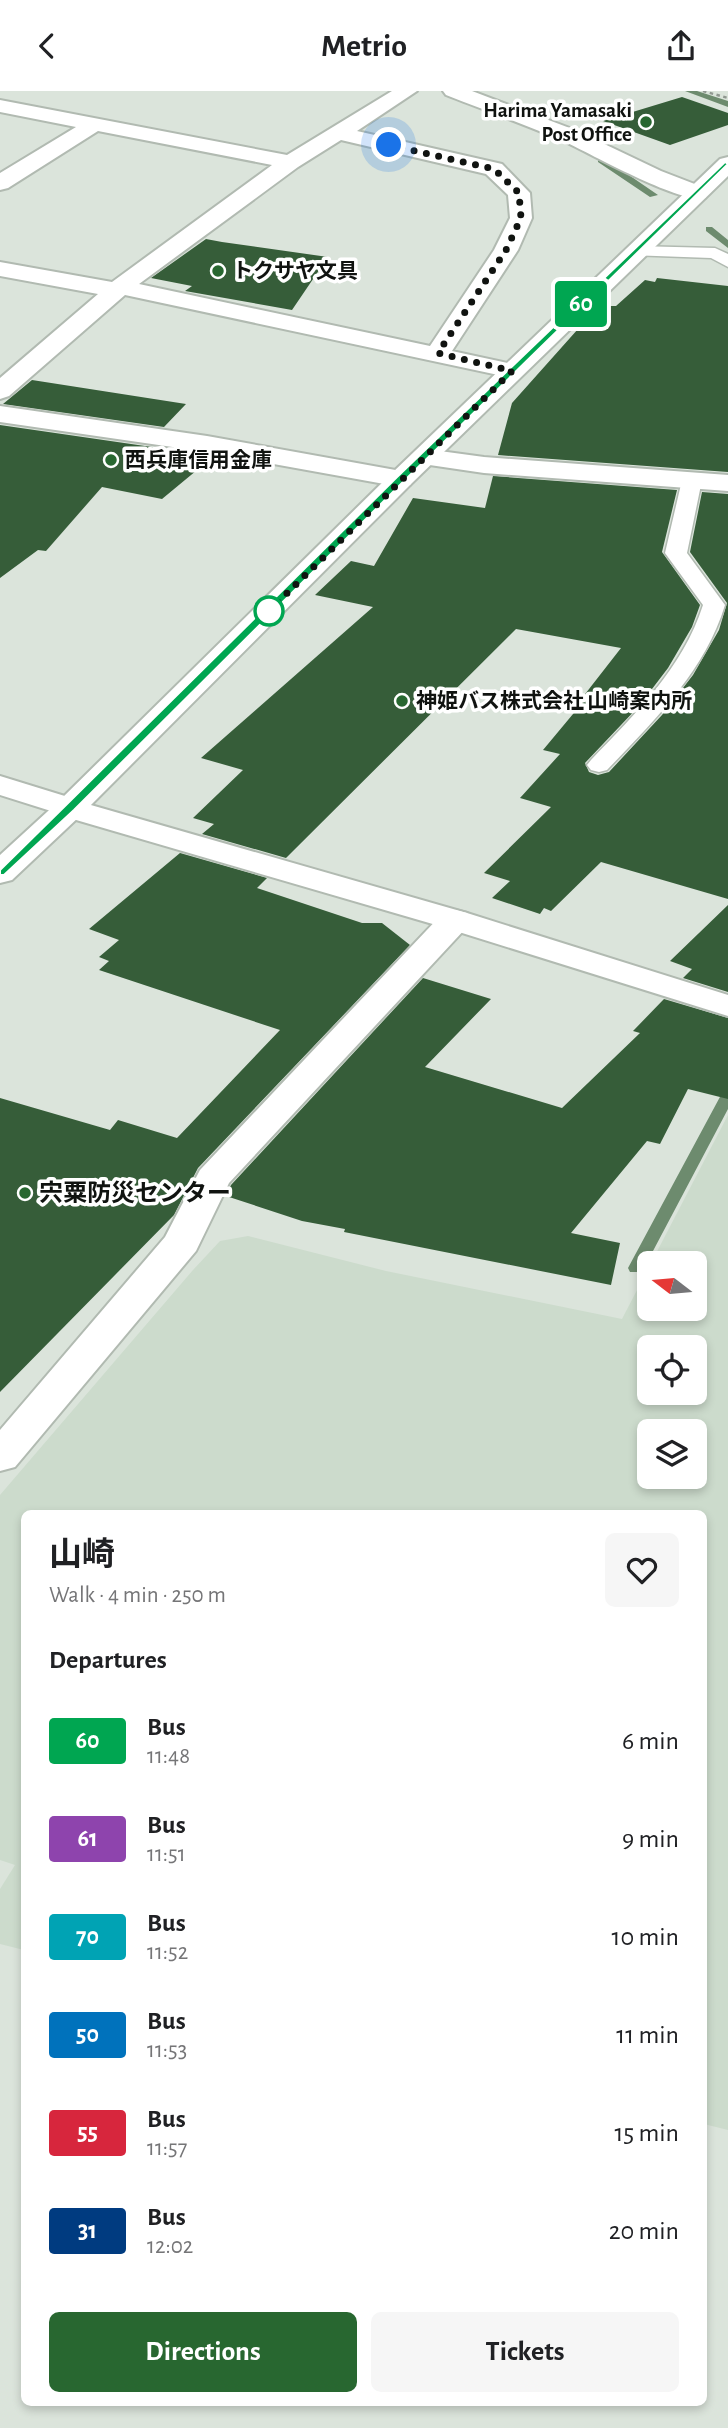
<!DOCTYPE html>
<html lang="en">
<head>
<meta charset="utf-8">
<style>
	body { margin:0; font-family:"Alegreya Sans","Noto Sans JP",sans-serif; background:#f6f6f6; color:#202124; height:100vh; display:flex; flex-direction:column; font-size:26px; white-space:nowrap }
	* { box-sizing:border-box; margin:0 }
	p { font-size:23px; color:#757577 }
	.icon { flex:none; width:38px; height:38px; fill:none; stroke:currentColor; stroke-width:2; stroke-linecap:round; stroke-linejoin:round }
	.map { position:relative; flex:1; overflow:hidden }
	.panel { position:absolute; left:21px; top:1419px; width:686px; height:896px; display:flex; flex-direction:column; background:#fff; border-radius:10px; box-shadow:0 4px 10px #0003 }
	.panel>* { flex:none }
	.badge { padding:0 14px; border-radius:5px; font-size:24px; line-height:46px }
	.needle { width:46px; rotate:286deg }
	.fabs { position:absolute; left:637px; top:1160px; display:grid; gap:14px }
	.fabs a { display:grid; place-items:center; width:70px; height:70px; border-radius:10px; background:#fff; box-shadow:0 4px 10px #0003; font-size:35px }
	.you { position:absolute; width:35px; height:35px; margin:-18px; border:5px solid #fff; border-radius:50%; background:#1a73e8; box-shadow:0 0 0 10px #1a73e833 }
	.map>.badge { position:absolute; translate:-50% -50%; box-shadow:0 0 0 4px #fff }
	h2 { padding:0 28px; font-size:26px; line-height:63px }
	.round { display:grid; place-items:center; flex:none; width:74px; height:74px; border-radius:10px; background:#f6f6f6 }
	.overview { display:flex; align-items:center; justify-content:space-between; height:119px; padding:0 28px }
	h1 { font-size:33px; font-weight:700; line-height:52px }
	.button { display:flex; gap:14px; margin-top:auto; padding:14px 28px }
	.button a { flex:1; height:80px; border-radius:10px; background:#286730; color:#fff; font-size:28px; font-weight:700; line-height:80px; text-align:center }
	.button a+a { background:#f6f6f6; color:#202124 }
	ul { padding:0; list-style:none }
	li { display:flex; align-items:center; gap:21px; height:98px; padding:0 28px }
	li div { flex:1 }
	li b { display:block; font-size:26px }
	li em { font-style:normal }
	li .badge { min-width:77px; font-weight:700; text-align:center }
	header { display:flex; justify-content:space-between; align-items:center; height:91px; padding:0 28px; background:#fff; font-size:32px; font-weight:700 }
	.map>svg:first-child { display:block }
	.built { fill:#ccdbcc; fill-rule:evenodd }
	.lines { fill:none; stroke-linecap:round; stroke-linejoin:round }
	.stream { fill:#6d8b6e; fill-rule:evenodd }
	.building { fill:#365d39 }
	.lane-casing { stroke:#b1bab1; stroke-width:3 }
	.street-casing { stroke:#b1bab1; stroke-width:4 }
	.secondary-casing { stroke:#b1bab1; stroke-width:4 }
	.primary-casing { stroke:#b1bab1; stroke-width:4 }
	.path { stroke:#909790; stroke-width:2.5; stroke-dasharray:3.5 3.5; stroke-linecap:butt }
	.lane { fill:#fff; fill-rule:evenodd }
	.street { fill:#fff; fill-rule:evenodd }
	.secondary { fill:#fff; fill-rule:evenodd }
	.primary { fill:#fff; fill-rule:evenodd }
	.line { fill:#00a651; stroke:#fff; stroke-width:2 }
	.walk { stroke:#101310; stroke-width:7; stroke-dasharray:0 12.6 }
	.poi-dot { fill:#286730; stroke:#fff; stroke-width:2.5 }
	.stop-dot { fill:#fff; stroke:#00a651; stroke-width:3.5 }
	.labels { text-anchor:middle; stroke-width:7; stroke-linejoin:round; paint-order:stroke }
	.far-poi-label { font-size:21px; font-weight:bold; fill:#101310; stroke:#fff; text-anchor:start }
	.poi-label { font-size:24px; font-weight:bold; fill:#101310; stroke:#fff; text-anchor:start }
</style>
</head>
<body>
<header><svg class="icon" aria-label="back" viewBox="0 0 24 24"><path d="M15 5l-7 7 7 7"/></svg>Metrio<svg class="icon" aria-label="share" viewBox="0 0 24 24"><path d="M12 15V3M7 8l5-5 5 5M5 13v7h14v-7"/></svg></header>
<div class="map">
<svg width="728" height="2337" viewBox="0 0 728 2337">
	<rect width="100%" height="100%" fill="#dbe4db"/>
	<!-- built -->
	<path class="built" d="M 728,1024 L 728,2039 L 704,2033 L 704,1423 L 24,1423 L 24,1859 L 0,1853 L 0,1798 L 15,1774 L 0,1769 L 0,1404 L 193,1179 L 220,1150 L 248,1145 L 386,1180 L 622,1228 L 649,1176 L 649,1218 L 695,1218 L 695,1172 L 651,1172 ZM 649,1256 L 695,1256 L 695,1302 L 649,1302 ZM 649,1340 L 695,1340 L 695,1386 L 649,1386 Z"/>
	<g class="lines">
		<!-- stream -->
		<path class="stream" d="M 685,0 L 697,0 L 728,10 L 728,16 Z
			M 598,67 L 604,67 L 658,104 L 650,106 L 598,71 Z
			M 706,136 L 712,136 L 728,149 L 728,157 L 706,140 Z
			M 728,1000 L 728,1018 L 644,1177 L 642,1181 L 630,1181 L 628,1177 L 721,1004 Z"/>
	</g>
	<!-- building -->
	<path class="building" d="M 682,6 L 728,22 L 728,34 L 670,54 L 603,30 Z
		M 206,148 L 222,151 L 328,166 L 292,219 L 185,200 L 192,195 L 151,187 Z
		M 657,187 L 728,195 L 728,381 L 498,364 L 512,312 L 578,238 L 586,239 L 609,215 L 616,215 L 645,189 L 655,191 Z
		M 32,289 L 186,313 L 164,336 L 3,313 Z
		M 0,334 L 207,364 L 214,365 L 162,408 L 102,396 L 46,460 L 38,459 L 0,487 Z
		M 493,385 L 677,399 L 662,461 L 700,514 L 692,536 L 668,577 L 639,615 L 585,672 L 589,681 L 598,684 L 609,681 L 662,624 L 693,584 L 719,539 L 727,512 L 690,461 L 702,401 L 728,403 L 728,808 L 601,771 L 551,820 L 544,817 L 540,823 L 492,807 L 510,790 L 484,782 L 551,716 L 520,707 L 560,663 L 543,659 L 578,617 L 575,616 L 621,557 L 516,538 L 286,767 L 202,743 L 214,733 L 193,727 L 243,679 L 201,667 L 373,516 L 315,504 L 351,470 L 374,475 L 413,407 L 485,417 Z
		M 180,762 L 267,787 L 257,797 L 362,832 L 382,832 L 410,854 L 198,1077 L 174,1124 L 0,1301 L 0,1007 L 110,1039 L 118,1029 L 177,1047 L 280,939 L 99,879 L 109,870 L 99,866 L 119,849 L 89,838 Z
		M 728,814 L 728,901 L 683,887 L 692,878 L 670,870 Z
		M 423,887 L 491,908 L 425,976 L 562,1017 L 640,942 L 633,940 L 664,908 L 728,927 L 728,1008 L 688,998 L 660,1053 L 647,1050 L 571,1142 L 620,1152 L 611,1194 L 344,1141 L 345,1138 L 302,1130 L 226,1105 L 231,1094 Z"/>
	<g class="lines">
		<defs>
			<path id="lane" d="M 635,155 L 715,157 L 728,163 L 728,176 L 711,167 L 629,164 L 626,160 Z
				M 692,383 L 699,385 L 702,389 L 687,462 L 725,514 C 705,580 654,630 607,679 L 599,681 L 591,679 L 587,674 L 591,669 C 635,623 683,577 703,514 L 665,462 L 682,389 L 685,385 Z"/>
			<path id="street" d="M 392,0 L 417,0 L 357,40 L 502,73 L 530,102 L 532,127 L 518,159 L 452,260 L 521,275 L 524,280 L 521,285 L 512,287 L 125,204 L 9,305 L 0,308 L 0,287 L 98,203 L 0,185 L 0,171 L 112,191 L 272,74 L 98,40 L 8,97 L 0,99 L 0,82 L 76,36 L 0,21 L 0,9 L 287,64 ZM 341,49 L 486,83 L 508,104 L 510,127 L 494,159 L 430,255 L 139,193 L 298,76 Z
				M 443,0 L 472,0 L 575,39 L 661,80 L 705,97 L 708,102 L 705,107 C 679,113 590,62 561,49 C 524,33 484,19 446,4 Z
				M 0,315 L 207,345 L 401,380 L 410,382 L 414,388 L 410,394 L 401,396 L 207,361 L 0,331 Z
				M 425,358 L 484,366 L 728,384 L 728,400 L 484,382 L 416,372 L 412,366 L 416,360 Z
				M 0,685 L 81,710 L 86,717 L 81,724 L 70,726 L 0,704 Z
				M 455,819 L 467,822 L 472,829 L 467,836 L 229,1092 L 196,1160 L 15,1376 L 0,1380 L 0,1339 L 165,1146 L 200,1079 L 443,822 Z"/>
			<path id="secondary" d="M 70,708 L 467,822 L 728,904 L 728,925 L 443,836 L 59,724 L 54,717 L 59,710 Z"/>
			<path id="primary" d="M 728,66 L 728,85 L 410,394 L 81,724 L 12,789 L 0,792 L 0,764 L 59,710 L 392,382 L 720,68 Z"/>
		</defs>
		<!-- lane casing -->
		<use href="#lane" class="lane-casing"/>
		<!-- street casing -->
		<use href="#street" class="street-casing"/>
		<!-- secondary casing -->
		<use href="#secondary" class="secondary-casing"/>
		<!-- primary casing -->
		<use href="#primary" class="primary-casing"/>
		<!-- path -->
		<path class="path" d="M 703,0 L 728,7"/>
		<!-- lane -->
		<use href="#lane" class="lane"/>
		<!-- street -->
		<use href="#street" class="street"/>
		<!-- secondary -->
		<use href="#secondary" class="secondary"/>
		<!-- primary -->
		<use href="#primary" class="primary"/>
	</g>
	<!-- line -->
	<path class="line" d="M 725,71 L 728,73 L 404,390 L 74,719 L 4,784 L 0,784 L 0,779 L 66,714 L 397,386 Z"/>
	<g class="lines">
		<!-- walk -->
		<path class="walk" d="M 269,520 L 512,280 L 438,262 L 506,159 L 521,127 L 519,102 L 494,78 L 389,54"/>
	</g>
	<!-- markers -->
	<g class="poi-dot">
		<circle cx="646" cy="31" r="7"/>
		<circle cx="218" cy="180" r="7"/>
		<circle cx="111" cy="369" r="7"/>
		<circle cx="402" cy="610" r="7"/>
		<circle cx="25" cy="1102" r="7"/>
	</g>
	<circle class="stop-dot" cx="269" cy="520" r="14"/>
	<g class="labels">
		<!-- far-poi labels -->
		<g class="far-poi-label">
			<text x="632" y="26" text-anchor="end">Harima Yamasaki<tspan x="632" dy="24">Post Office</tspan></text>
			<text x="232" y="187">トクサヤ文具</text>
			<text x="125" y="376">西兵庫信用金庫</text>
			<text x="416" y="617">神姫バス株式会社 山崎案内所</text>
		</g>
		<!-- poi labels -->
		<g class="poi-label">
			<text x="39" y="1110">宍粟防災センター</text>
		</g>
	</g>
</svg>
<div class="fabs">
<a><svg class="needle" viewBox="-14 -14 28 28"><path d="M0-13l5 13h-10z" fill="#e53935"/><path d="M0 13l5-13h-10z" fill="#757577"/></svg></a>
<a><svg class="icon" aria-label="locate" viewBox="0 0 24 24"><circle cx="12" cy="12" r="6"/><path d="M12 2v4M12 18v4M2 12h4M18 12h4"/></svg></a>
<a><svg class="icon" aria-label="layers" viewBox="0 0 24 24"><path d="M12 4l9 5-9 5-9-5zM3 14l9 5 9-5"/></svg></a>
</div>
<div class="you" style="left:389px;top:54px"></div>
<b class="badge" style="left:581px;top:213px;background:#00a651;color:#fff">60</b>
<section class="panel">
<div class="overview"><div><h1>山崎</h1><p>Walk · 4 min · 250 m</p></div><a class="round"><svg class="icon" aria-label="heart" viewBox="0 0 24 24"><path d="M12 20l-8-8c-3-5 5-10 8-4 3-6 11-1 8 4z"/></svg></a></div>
<h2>Departures</h2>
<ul>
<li><span class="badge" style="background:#00a651;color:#fff">60</span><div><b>Bus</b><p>11:48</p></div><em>6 min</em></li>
<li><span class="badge" style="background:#8e44ad;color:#fff">61</span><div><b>Bus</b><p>11:51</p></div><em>9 min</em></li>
<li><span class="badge" style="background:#00a3b4;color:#fff">70</span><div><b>Bus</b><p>11:52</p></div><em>10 min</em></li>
<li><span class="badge" style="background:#0072bc;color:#fff">50</span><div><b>Bus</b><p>11:53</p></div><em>11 min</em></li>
<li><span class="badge" style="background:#d7263d;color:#fff">55</span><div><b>Bus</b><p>11:57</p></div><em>15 min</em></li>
<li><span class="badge" style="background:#003b80;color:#fff">31</span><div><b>Bus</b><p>12:02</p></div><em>20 min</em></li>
</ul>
<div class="button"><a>Directions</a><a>Tickets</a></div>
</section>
</div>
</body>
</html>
